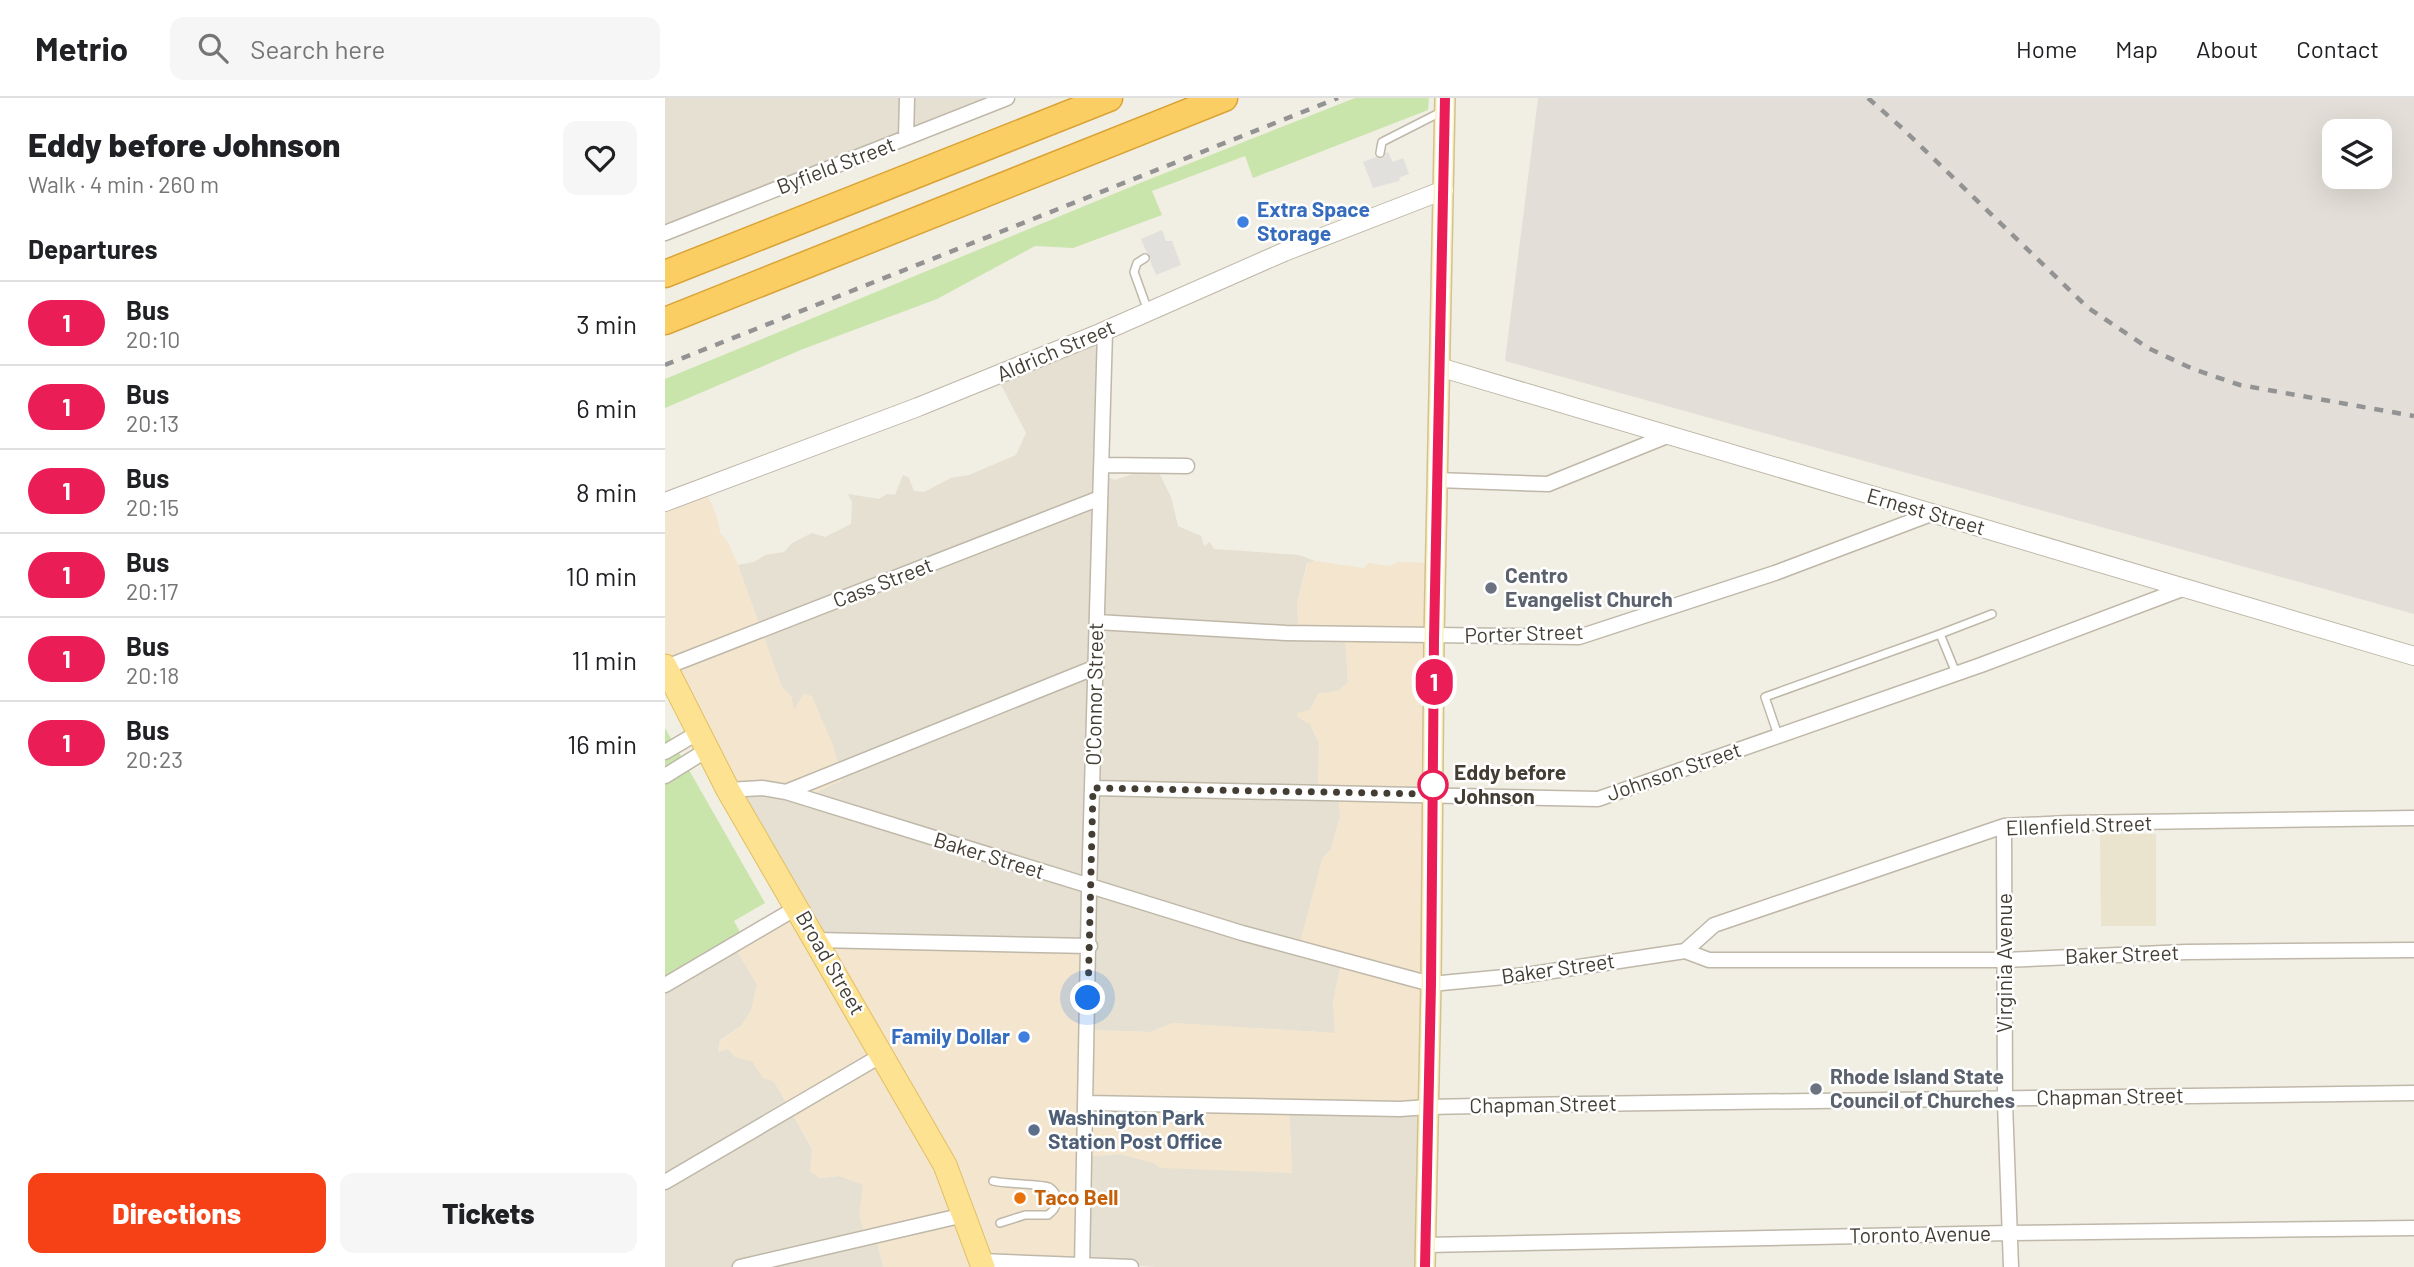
<!DOCTYPE html>
<html lang="en">
<head>
<meta charset="utf-8">
<style>
	body { margin:0; font-family:Barlow,sans-serif; background:#f6f6f6; color:#202124; height:100vh; display:flex; flex-direction:column; font-size:26px; white-space:nowrap }
	* { box-sizing:border-box; margin:0 }
	p { font-size:23px; color:#757577 }
	.icon { flex:none; width:38px; height:38px; fill:none; stroke:currentColor; stroke-width:2; stroke-linecap:round; stroke-linejoin:round }
	.map { position:relative; flex:1; overflow:hidden }
	.side { display:flex; flex-direction:column; background:#fff; width:665px }
	.side>* { flex:none }
	.badge { padding:0 14px; border-radius:23px; font-size:24px; line-height:46px }
	.fabs { position:absolute; left:1657px; top:21px; display:grid; gap:14px }
	.fabs a { display:grid; place-items:center; width:70px; height:70px; border-radius:14px; background:#fff; box-shadow:0 7px 28px #0002; font-size:35px }
	.you { position:absolute; width:35px; height:35px; margin:-18px; border:5px solid #fff; border-radius:50%; background:#1a73e8; box-shadow:0 0 0 10px #1a73e833 }
	.map>.badge { position:absolute; translate:-50% -50%; box-shadow:0 0 0 4px #fff }
	h2 { padding:0 28px; font-size:26px; line-height:63px }
	.round { display:grid; place-items:center; flex:none; width:74px; height:74px; border-radius:14px; background:#f6f6f6 }
	.head { display:flex; align-items:center; justify-content:space-between; height:119px; padding:0 28px }
	h1 { font-size:33px; font-weight:800; line-height:52px }
	.action { display:flex; gap:14px; margin-top:auto; padding:14px 28px }
	.action a { flex:1; height:80px; border-radius:14px; background:#f64015; color:#fff; font-size:28px; font-weight:800; line-height:80px; text-align:center }
	.action a+a { background:#f6f6f6; color:#202124 }
	ul { padding:0; list-style:none }
	li { display:flex; align-items:center; gap:21px; height:84px; padding:0 28px; border-top:2px solid #e0e0e0 }
	li div { flex:1 }
	li b { display:block; font-size:26px }
	li em { font-style:normal }
	li .badge { min-width:77px; font-weight:700; text-align:center }
	header { display:flex; align-items:center; gap:42px; box-sizing:border-box; height:98px; padding:0 35px; background:#fff; border-bottom:2px solid #e0e0e0 }
	header strong { font-size:33px }
	nav { display:flex; gap:38px; margin-inline-start:auto; font-size:24px }
	.search { width:490px; height:63px; background:#f6f6f6; display:flex; align-items:center; gap:18px; box-sizing:border-box; padding:0 24px; border-radius:14px; color:#757577; font-size:26px }
	main { display:flex; flex:1; min-height:0 }
	.map>svg:first-child { display:block }
	.residential { fill:#e5e0d1 }
	.commercial { fill:#f4e5ce }
	.industrial { fill:#e3dfd8; fill-rule:evenodd }
	.education { fill:#eae3cd }
	.green { fill:#c9e5ac }
	.parking { fill:#e2e0dc }
	.lines { fill:none; stroke-linecap:round; stroke-linejoin:round }
	.service-casing { stroke:#bfb8a9; stroke-width:10 }
	.minor-casing { stroke:#bfb8a9; stroke-width:17 }
	.tertiary-casing { stroke:#bfb8a9; stroke-width:20 }
	.secondary-casing { stroke:#d1c293; stroke-width:22 }
	.primary-casing { stroke:#e1bf62; stroke-width:25 }
	.motorway-casing { stroke:#daa335; stroke-width:29 }
	.service { stroke:#fff; stroke-width:7 }
	.minor { stroke:#fff; stroke-width:14 }
	.tertiary { stroke:#fff; stroke-width:18 }
	.secondary { stroke:#fdf1c1; stroke-width:19 }
	.primary { stroke:#fce291; stroke-width:23 }
	.motorway { stroke:#fbce64; stroke-width:26 }
	.rail { stroke:#939393; stroke-width:4.5; stroke-dasharray:9 9; stroke-linecap:butt }
	.line-casing { stroke:#fff; stroke-width:16 }
	.line { stroke:#ea1d57; stroke-width:10 }
	.walk { stroke:#433d34; stroke-width:7; stroke-dasharray:0 12.6 }
	.shop-dot { fill:#3f7fe0; stroke:#fff; stroke-width:2.5 }
	.worship-dot { fill:#6b7280; stroke:#fff; stroke-width:2.5 }
	.stop-dot { fill:#fff; stroke:#ea1d57; stroke-width:3.5 }
	.service-dot { fill:#5c6f8a; stroke:#fff; stroke-width:2.5 }
	.food-dot { fill:#e8710a; stroke:#fff; stroke-width:2.5 }
	.labels { text-anchor:middle; stroke-width:5; stroke-linejoin:round; paint-order:stroke }
	.street-label { font-size:21px; fill:#433d34; stroke:#fff }
	.shop-label { font-size:21px; font-weight:bold; fill:#366cbe; stroke:#fff; text-anchor:start }
	.worship-label { font-size:21px; font-weight:bold; fill:#5b616d; stroke:#fff; text-anchor:start }
	.stop-label { font-size:21px; font-weight:bold; fill:#433d34; stroke:#fff; text-anchor:start }
	.service-label { font-size:21px; font-weight:bold; fill:#4e5e75; stroke:#fff; text-anchor:start }
	.food-label { font-size:21px; font-weight:bold; fill:#c56008; stroke:#fff; text-anchor:start }
</style>
</head>
<body>
<header>
<strong>Metrio</strong>
<div class="search"><svg class="icon" aria-label="search" viewBox="0 0 24 24"><circle cx="10" cy="10" r="6"/><path d="M15 15l6 6"/></svg>Search here</div>
<nav><a>Home</a><a>Map</a><a>About</a><a>Contact</a></nav>
</header>
<main>
<section class="side">
<div class="head"><div><h1>Eddy before Johnson</h1><p>Walk · 4 min · 260 m</p></div><a class="round"><svg class="icon" aria-label="heart" viewBox="0 0 24 24"><path d="M12 20l-8-8c-3-5 5-10 8-4 3-6 11-1 8 4z"/></svg></a></div>
<h2>Departures</h2>
<ul>
<li><span class="badge" style="background:#ea1d57;color:#fff">1</span><div><b>Bus</b><p>20:10</p></div><em>3 min</em></li>
<li><span class="badge" style="background:#ea1d57;color:#fff">1</span><div><b>Bus</b><p>20:13</p></div><em>6 min</em></li>
<li><span class="badge" style="background:#ea1d57;color:#fff">1</span><div><b>Bus</b><p>20:15</p></div><em>8 min</em></li>
<li><span class="badge" style="background:#ea1d57;color:#fff">1</span><div><b>Bus</b><p>20:17</p></div><em>10 min</em></li>
<li><span class="badge" style="background:#ea1d57;color:#fff">1</span><div><b>Bus</b><p>20:18</p></div><em>11 min</em></li>
<li><span class="badge" style="background:#ea1d57;color:#fff">1</span><div><b>Bus</b><p>20:23</p></div><em>16 min</em></li>
</ul>
<div class="action"><a>Directions</a><a>Tickets</a></div>
</section>
<div class="map">
<svg width="1749" height="1169" viewBox="0 0 1749 1169">
	<rect width="100%" height="100%" fill="#f1eee3"/>
	<!-- residential -->
	<path class="residential" d="M 0,0 L 340,0 L 0,134 Z
		M 437,234 L 437,377 L 450,382 L 473,374 L 494,375 L 506,399 L 513,428 L 536,438 L 539,448 L 545,444 L 549,451 L 634,457 L 650,463 L 642,465 L 632,506 L 634,535 L 680,540 L 683,584 L 673,593 L 653,596 L 645,612 L 632,616 L 633,619 L 645,626 L 654,645 L 653,692 L 674,697 L 675,719 L 666,751 L 657,761 L 677,861 L 668,904 L 670,935 L 507,925 L 486,934 L 425,932 L 156,847 L 67,686 L 129,613 L 126,598 L 117,589 L 103,552 L 73,467 L 89,464 L 100,457 L 119,454 L 127,445 L 147,435 L 160,439 L 186,426 L 187,404 L 183,396 L 214,401 L 222,396 L 230,397 L 238,377 L 244,380 L 249,393 L 259,394 L 286,380 L 304,377 L 351,357 L 361,335 L 332,279 Z
		M 58,830 L 92,886 L 86,913 L 76,928 L 55,942 L 53,954 L 63,951 L 70,959 L 87,963 L 98,979 L 109,983 L 147,1051 L 154,1080 L 175,1078 L 199,1087 L 218,1169 L 0,1169 L 0,864 Z
		M 624,1007 L 763,1008 L 761,1169 L 491,1169 L 418,1164 L 425,1058 L 456,1056 L 489,1065 L 627,1075 Z"/>
	<!-- commercial -->
	<path class="commercial" d="M 41,392 L 53,422 L 55,435 L 63,444 L 73,467 L 117,589 L 126,598 L 129,612 L 139,595 L 147,598 L 168,647 L 178,682 L 140,700 L 67,686 L 0,583 L 0,406 Z
		M 650,463 L 699,470 L 703,465 L 725,468 L 733,464 L 770,465 L 763,1008 L 624,1007 L 627,1075 L 495,1070 L 489,1065 L 456,1056 L 425,1058 L 418,1164 L 319,1169 L 218,1169 L 213,1146 L 201,1143 L 194,1115 L 198,1087 L 175,1078 L 154,1080 L 145,1073 L 147,1050 L 109,984 L 98,980 L 87,963 L 70,959 L 63,951 L 53,954 L 55,943 L 76,928 L 86,913 L 92,887 L 71,851 L 133,815 L 156,847 L 422,850 L 425,932 L 486,934 L 507,925 L 670,935 L 668,904 L 677,861 L 634,848 L 657,761 L 666,751 L 675,719 L 674,697 L 653,693 L 654,645 L 645,626 L 633,619 L 632,615 L 645,612 L 653,596 L 673,593 L 683,584 L 680,540 L 634,535 L 632,506 L 643,465 Z"/>
	<!-- industrial -->
	<path class="industrial" d="M 873,0 L 1749,0 L 1749,516 L 840,263 ZM 1670,33 L 1715,33 L 1715,79 L 1670,79 Z"/>
	<!-- education -->
	<path class="education" d="M 1435,736 L 1491,736 L 1491,828 L 1436,828 Z"/>
	<!-- green -->
	<path class="green" d="M 690,0 L 764,0 L 763,12 L 588,80 L 580,58 L 487,93 L 497,117 L 408,150 L 370,148 L 272,201 L 138,251 L 0,310 L 0,281 L 480,83 Z
		M 0,630 L 100,805 L 69,823 L 80,843 L 0,893 Z"/>
	<!-- parking -->
	<path class="parking" d="M 723,54 L 728,64 L 738,60 L 744,76 L 735,79 L 734,83 L 708,90 L 698,64 Z
		M 497,132 L 501,143 L 507,143 L 516,167 L 491,177 L 476,141 Z"/>
	<g class="lines">
		<defs>
			<path id="service" d="M 715,55 L 717,44 L 776,14
				M 480,160 L 472,165 L 469,174 L 483,213
				M 1291,575 L 1275,536 L 1327,516
				M 1113,637 L 1100,599 L 1275,536
				M 328,1083 C 340,1086 377,1086 384,1089 C 389,1092 392,1097 392,1103 C 391,1110 388,1113 383,1117 L 360,1117 L 335,1125"/>
			<path id="minor" d="M 241,40 L 242,0
				M 0,135 L 342,0
				M 438,367 L 522,368
				M 772,382 L 883,386 L 1002,338
				M 432,524 L 621,535 L 914,539 L 1110,475 L 1266,416
				M 1,569 L 435,400
				M 0,654 L 34,634
				M 0,678 L 42,652
				M 428,690 L 933,701 L 1316,567 L 1520,490
				M 63,692 L 97,690 L 121,694 L 577,835 L 766,886 L 861,877 L 1020,853 L 1044,862 L 1339,862 L 1521,854 L 1749,852
				M 121,694 L 431,569
				M 1339,728 L 1340,1005 L 1346,1169
				M 151,842 L 425,848
				M 1020,853 L 1049,827 L 1339,728 L 1403,725 L 1749,720
				M 0,887 L 133,809
				M 421,1005 L 735,1011 L 763,1009 L 916,1006 L 1749,995
				M 0,1084 L 217,957
				M 760,1147 L 1345,1135 L 1749,1130
				M 316,1163 L 466,1169
				M 75,1169 L 299,1117
				M 417,1169 L 424,794 L 440,233"/>
			<path id="tertiary" d="M 774,269 L 1749,558
				M 0,404 L 253,309 L 435,235 L 619,154 L 779,92"/>
			<path id="secondary" d="M 760,1169 L 766,886 L 769,542 L 780,0"/>
			<path id="primary" d="M 0,568 L 63,692 L 280,1067 L 318,1169"/>
			<path id="motorway" d="M 0,176 L 444,0
				M 0,223 L 559,0"/>
		</defs>
		<!-- service casing -->
		<use href="#service" class="service-casing"/>
		<!-- minor casing -->
		<use href="#minor" class="minor-casing"/>
		<!-- tertiary casing -->
		<use href="#tertiary" class="tertiary-casing"/>
		<!-- secondary casing -->
		<use href="#secondary" class="secondary-casing"/>
		<!-- primary casing -->
		<use href="#primary" class="primary-casing"/>
		<!-- motorway casing -->
		<use href="#motorway" class="motorway-casing"/>
		<!-- service -->
		<use href="#service" class="service"/>
		<!-- minor -->
		<use href="#minor" class="minor"/>
		<!-- tertiary -->
		<use href="#tertiary" class="tertiary"/>
		<!-- secondary -->
		<use href="#secondary" class="secondary"/>
		<!-- primary -->
		<use href="#primary" class="primary"/>
		<!-- motorway -->
		<use href="#motorway" class="motorway"/>
		<!-- rail -->
		<path class="rail" d="M 1203,0 L 1237,30 L 1422,209 L 1483,250 L 1528,271 L 1575,287 L 1749,318
			M 0,267 L 673,0"/>
	</g>
	<g class="lines">
		<defs>
			<path id="line" d="M 760,1169 L 766,886 L 769,542 L 780,0"/>
		</defs>
		<!-- line casing -->
		<use href="#line" class="line-casing"/>
		<!-- line -->
		<use href="#line" class="line"/>
		<!-- walk -->
		<path class="walk" d="M 423,900 L 428,690 L 768,696 L 768,687"/>
	</g>
	<!-- markers -->
	<g class="shop-dot">
		<circle cx="578" cy="124" r="7"/>
		<circle cx="359" cy="939" r="7"/>
	</g>
	<g class="worship-dot">
		<circle cx="826" cy="490" r="7"/>
		<circle cx="1151" cy="991" r="7"/>
	</g>
	<circle class="stop-dot" cx="768" cy="687" r="14"/>
	<circle class="service-dot" cx="369" cy="1032" r="7"/>
	<circle class="food-dot" cx="355" cy="1100" r="7"/>
	<g class="labels">
		<!-- street labels -->
		<g class="street-label">
			<text transform="translate(171 68) rotate(-21)" y="7">Byfield Street</text>
			<text transform="translate(391 253) rotate(-23)" y="7">Aldrich Street</text>
			<text transform="translate(1261 414) rotate(16)" y="7">Ernest Street</text>
			<text transform="translate(218 485) rotate(-21)" y="7">Cass Street</text>
			<text transform="translate(859 536) rotate(-2)" y="7">Porter Street</text>
			<text transform="translate(430 596) rotate(-89)" y="7">O'Connor Street</text>
			<text transform="translate(1009 674) rotate(-19)" y="7">Johnson Street</text>
			<text transform="translate(1414 728) rotate(-2)" y="7">Ellenfield Street</text>
			<text transform="translate(324 758) rotate(17)" y="7">Baker Street</text>
			<text transform="translate(1457 857) rotate(-2)" y="7">Baker Street</text>
			<text transform="translate(165 865) rotate(60)" y="7">Broad Street</text>
			<text transform="translate(1340 865) rotate(-90)" y="7">Virginia Avenue</text>
			<text transform="translate(893 871) rotate(-8)" y="7">Baker Street</text>
			<text transform="translate(1445 999) rotate(-1)" y="7">Chapman Street</text>
			<text transform="translate(878 1007) rotate(-1)" y="7">Chapman Street</text>
			<text transform="translate(1255 1137) rotate(-1)" y="7">Toronto Avenue</text>
		</g>
		<!-- shop labels -->
		<g class="shop-label">
			<text x="592" y="119">Extra Space<tspan x="592" dy="24">Storage</tspan></text>
			<text x="345" y="946" text-anchor="end">Family Dollar</text>
		</g>
		<!-- worship labels -->
		<g class="worship-label">
			<text x="840" y="485">Centro<tspan x="840" dy="24">Evangelist Church</tspan></text>
			<text x="1165" y="986">Rhode Island State<tspan x="1165" dy="24">Council of Churches</tspan></text>
		</g>
		<!-- stop labels -->
		<g class="stop-label">
			<text x="789" y="682">Eddy before<tspan x="789" dy="24">Johnson</tspan></text>
		</g>
		<!-- service labels -->
		<g class="service-label">
			<text x="383" y="1027">Washington Park<tspan x="383" dy="24">Station Post Office</tspan></text>
		</g>
		<!-- food labels -->
		<g class="food-label">
			<text x="369" y="1107">Taco Bell</text>
		</g>
	</g>
</svg>
<div class="fabs">
<a><svg class="icon" aria-label="layers" viewBox="0 0 24 24"><path d="M12 4l9 5-9 5-9-5zM3 14l9 5 9-5"/></svg></a>
</div>
<div class="you" style="left:423px;top:900px"></div>
<b class="badge" style="left:769px;top:584px;background:#ea1d57;color:#fff">1</b>
</div>
</main>
</body>
</html>
